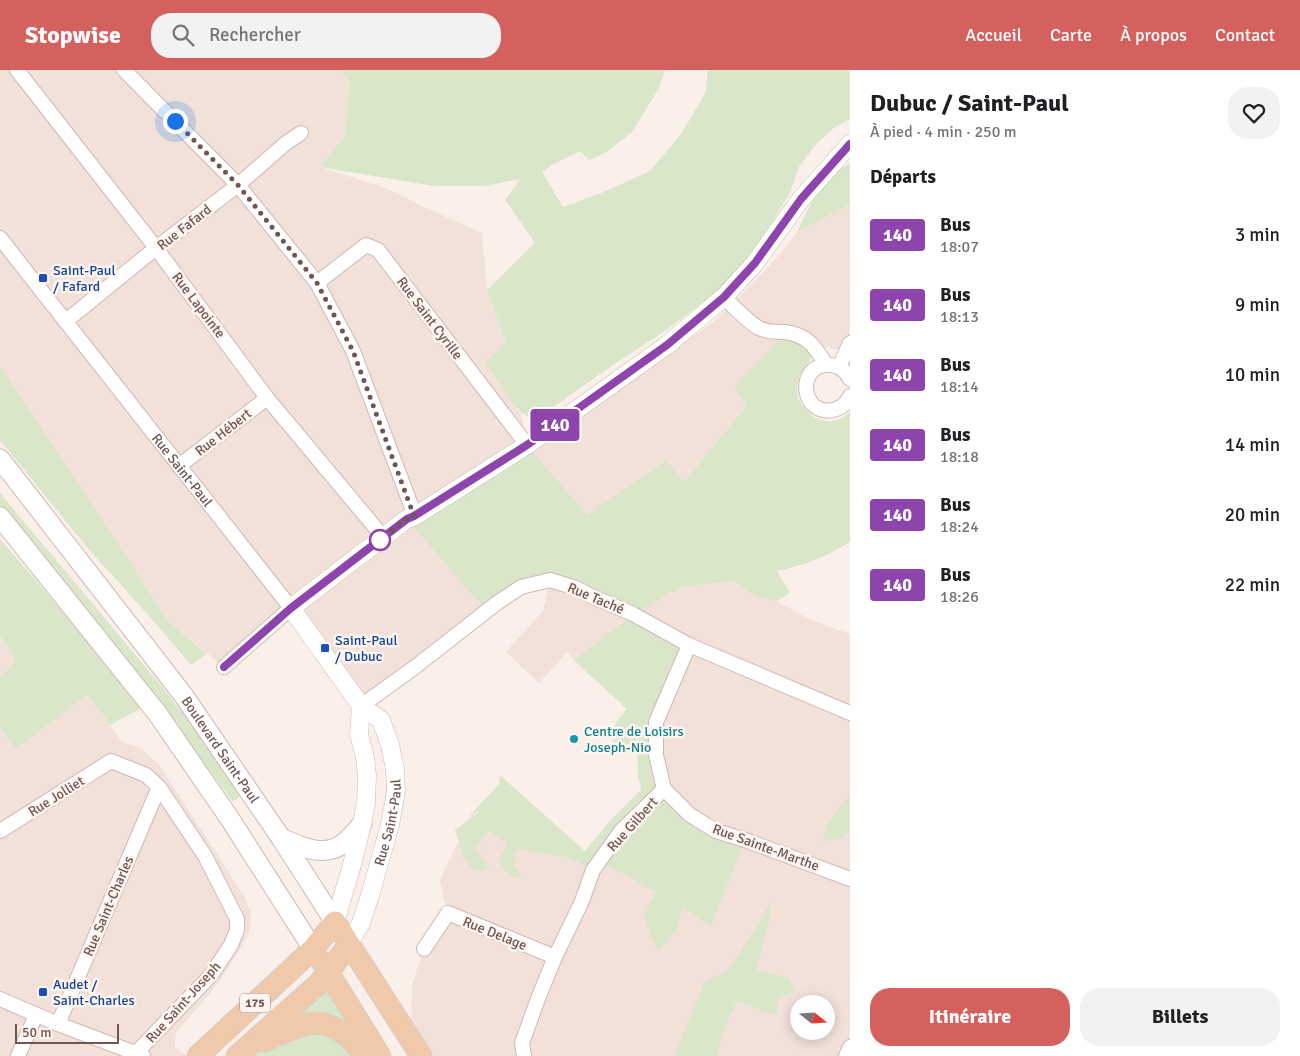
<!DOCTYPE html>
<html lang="fr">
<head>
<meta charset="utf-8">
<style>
	body { margin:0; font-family:Signika,sans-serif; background:#f2f2f2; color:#202124; height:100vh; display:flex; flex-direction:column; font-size:19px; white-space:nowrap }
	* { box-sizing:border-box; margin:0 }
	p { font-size:16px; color:#757577 }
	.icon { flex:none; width:28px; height:28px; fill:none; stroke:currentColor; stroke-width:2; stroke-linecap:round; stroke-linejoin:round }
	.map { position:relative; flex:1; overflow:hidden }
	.sheet { display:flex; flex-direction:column; background:#fff; width:450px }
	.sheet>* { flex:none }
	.badge { padding:0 10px; border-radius:4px; font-size:18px; line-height:32px }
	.needle { width:32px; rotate:108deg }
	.tools { position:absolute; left:790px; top:925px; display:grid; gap:10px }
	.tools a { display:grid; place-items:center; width:45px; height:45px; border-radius:50%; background:#fff; box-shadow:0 2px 12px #0003; font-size:25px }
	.scale { position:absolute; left:15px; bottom:12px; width:104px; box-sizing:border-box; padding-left:5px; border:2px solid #715550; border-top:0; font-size:14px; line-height:18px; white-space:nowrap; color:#715550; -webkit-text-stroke:4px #fdf5ef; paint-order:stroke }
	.you { position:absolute; width:25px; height:25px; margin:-12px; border:4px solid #fff; border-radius:50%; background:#1a73e8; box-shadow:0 0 0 8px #1a73e833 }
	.map>.badge { position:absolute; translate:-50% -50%; box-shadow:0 0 0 2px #fff }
	h2 { padding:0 20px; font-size:19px; line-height:45px }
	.round { display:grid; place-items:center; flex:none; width:52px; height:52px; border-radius:20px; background:#f2f2f2 }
	.summary { display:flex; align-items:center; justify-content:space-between; height:85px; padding:0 20px }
	h1 { font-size:24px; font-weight:700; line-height:38px }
	.button { display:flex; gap:10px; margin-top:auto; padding:10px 20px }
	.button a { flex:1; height:58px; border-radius:20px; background:#d4615e; color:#fff; font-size:20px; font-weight:700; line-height:58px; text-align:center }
	.button a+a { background:#f2f2f2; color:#202124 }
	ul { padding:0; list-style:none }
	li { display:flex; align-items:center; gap:15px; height:70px; padding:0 20px }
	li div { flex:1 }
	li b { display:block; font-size:19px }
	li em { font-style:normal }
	li .badge { min-width:55px; font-weight:700; text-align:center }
	header { display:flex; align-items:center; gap:30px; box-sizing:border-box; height:70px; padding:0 25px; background:#d4615e; color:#fff }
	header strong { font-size:24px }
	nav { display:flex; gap:28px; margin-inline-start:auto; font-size:18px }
	.search { width:350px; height:45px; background:#f2f2f2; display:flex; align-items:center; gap:12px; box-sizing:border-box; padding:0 18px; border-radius:20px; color:#757577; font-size:19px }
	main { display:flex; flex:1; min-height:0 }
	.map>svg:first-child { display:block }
	.residential { fill:#f1e1d9; fill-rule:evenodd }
	.green { fill:#dae6c9 }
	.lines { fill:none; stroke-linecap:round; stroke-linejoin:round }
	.minor-casing { stroke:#cdb9b3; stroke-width:16 }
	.tertiary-casing { stroke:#cdb9b3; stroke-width:19 }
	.secondary-casing { stroke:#cfb8b1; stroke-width:21 }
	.primary-casing { stroke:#d7cfce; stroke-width:23 }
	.minor { stroke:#fff; stroke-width:14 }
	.tertiary { stroke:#fff; stroke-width:18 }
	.secondary { stroke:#fff; stroke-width:19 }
	.primary { stroke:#f0c8aa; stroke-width:21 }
	.line-casing { stroke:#fff; stroke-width:11 }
	.line { stroke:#8e44ad; stroke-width:8 }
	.walk { stroke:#715550; stroke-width:5; stroke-dasharray:0 9 }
	.transit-dot { fill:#1a4fb4; stroke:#fdf5ef; stroke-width:2 }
	.stop-dot { fill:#fff; stroke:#8e44ad; stroke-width:2.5 }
	.culture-dot { fill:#0f9aa8; stroke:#fdf5ef; stroke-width:2 }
	.labels { text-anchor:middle; stroke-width:5; stroke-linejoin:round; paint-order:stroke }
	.shield { fill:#fdf5ef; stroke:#9b8580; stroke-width:1 }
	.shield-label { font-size:12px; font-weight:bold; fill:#715550 }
	.street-label { font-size:14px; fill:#715550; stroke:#fdf5ef }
	.transit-label { font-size:14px; fill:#164399; stroke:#fdf5ef; text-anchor:start }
	.culture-label { font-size:14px; fill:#0d838f; stroke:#fdf5ef; text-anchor:start }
</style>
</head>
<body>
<header>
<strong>Stopwise</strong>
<div class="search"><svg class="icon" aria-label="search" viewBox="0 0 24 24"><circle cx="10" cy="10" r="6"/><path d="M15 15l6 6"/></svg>Rechercher</div>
<nav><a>Accueil</a><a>Carte</a><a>À propos</a><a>Contact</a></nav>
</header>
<main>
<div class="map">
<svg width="850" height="986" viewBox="0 0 850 986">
	<rect width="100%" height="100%" fill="#faf0e9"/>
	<!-- residential -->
	<path class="residential" d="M 0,0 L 341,0 L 350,13 L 344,67 L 320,97 L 391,120 L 420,135 L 482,163 L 487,220 L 506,273 L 486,292 L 521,343 L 527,375 L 487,542 L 361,636 L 291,538 L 224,597 L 169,552 L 130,492 L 4,302 L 0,298 Z
		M 850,134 L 850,282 L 807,273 L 746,336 L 684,412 L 665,390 L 587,445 L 532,382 L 713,252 L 746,220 L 783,181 L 797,162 Z
		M 550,510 L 633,544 L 682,517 L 733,511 L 756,526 L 776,531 L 811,550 L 850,564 L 850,980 L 847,986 L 411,986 L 412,914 L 424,879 L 447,843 L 440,810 L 471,744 L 593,800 L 664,719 L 633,544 L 574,590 L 567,582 L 539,613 L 506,582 L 543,541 ZM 799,934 L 826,934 L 826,961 L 799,961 Z
		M 0,566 L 16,591 L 0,607 Z
		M 88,624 L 122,672 L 141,678 L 160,696 L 244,826 L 251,843 L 250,860 L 241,878 L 220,911 L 176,963 L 175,969 L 175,978 L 184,984 L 190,984 L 189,986 L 0,986 L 0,658 L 16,679 Z"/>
	<!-- green -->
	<path class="green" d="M 341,0 L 665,0 L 660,16 L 633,61 L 605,83 L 589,90 L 580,81 L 552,95 L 542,102 L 563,137 L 606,121 L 650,101 L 681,64 L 705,24 L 708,0 L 850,0 L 850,49 L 835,57 L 814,76 L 799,97 L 790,122 L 772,153 L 743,194 L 715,223 L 668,259 L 613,295 L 538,348 L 529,347 L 520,342 L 485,292 L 506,273 L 487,220 L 535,173 L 505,130 L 520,109 L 484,116 L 434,116 L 320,97 L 344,67 L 350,13 Z
		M 850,94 L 850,134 L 797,162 L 820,115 L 831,103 Z
		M 782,267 L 807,273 L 812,286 C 808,297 797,304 797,317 C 796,324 799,330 803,336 C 816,353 833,357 850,342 L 850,472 C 826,487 805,495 777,501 L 790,523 L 776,531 L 756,526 L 733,511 L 682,517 L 633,544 L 689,575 L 656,652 L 664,719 L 690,745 L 745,770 L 711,855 L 682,838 L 676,861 L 658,880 L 650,863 L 644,845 L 656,822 L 600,791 L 593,800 L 566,787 L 517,779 L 514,795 L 523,809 L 508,805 L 499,791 L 508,773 L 486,761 L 476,779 L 489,799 L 473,801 L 463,786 L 455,760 L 480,741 L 471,744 L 499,714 L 500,705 L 585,781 L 608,753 L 641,720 L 638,706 L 637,669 L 618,680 L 612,671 L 620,666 L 614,657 L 617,650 L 627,639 L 582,598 L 574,590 L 633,544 L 550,510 L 487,542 L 407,449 L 527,375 L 587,445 L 666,390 L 684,412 L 746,336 L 734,317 Z
		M 0,298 L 4,302 L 130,492 L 169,552 L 207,584 L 191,595 L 143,539 L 90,481 L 0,370 Z
		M 0,423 L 159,613 L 190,653 L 240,726 L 233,732 L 166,642 L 0,439 Z
		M 0,469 L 144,637 L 110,655 L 88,624 L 16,679 L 0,658 L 0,607 L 16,591 L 0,566 Z
		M 850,724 L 850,761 L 840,768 L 823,772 L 828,752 Z
		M 772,831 L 768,855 L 756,900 L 789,908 L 795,921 L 777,928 L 777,946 L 737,931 L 726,954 L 717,986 L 674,986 L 705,911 L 730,899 Z
		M 329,902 L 380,986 L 238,986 Z"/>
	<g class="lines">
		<defs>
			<g id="minor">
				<path d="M 17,0 L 156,178 L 267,328 L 384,468"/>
				<path d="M 124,0 L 238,115 L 317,213 L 353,281 L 415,446"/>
				<path id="s1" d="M 0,168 L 291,538 L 224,597"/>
				<path d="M 317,213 L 366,175 L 378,180 L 527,375"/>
				<path d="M 724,227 C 733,236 749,253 759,258 C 768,263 776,261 785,262 C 808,265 815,277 826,294"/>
				<path d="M 66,251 L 156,178 L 238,115 L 286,73 L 301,63"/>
				<path d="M 839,297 L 850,273"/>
				<path d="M 850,309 C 846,301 839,295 829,295 C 796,294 800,346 833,340 C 841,338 847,333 850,326"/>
				<path d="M 179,396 L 267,328"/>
				<path d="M 361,636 L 415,597 L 497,533 L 521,517 L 550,510 L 576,518 L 591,526 L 633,544 L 689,575 L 850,643"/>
				<path d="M 664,719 L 690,745 L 716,761 L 745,770 L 850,809"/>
				<path d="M 0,761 L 111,691 L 146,705 L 159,717 L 205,786 L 237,849 L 237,860 L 231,875 L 211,905 L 136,983"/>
				<path d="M 424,879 L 448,843 L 555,887"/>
				<path d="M 0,929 L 58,954 L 143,986"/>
				<path d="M 58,954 L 159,717"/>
				<path d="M 18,986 L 36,945"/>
				<path d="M 524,986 L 522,973 L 539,926 L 555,887 L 582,831 L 593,800 L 621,761 L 664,719 L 656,685 L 656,652 L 689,575"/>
				<path d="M 846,986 L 850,977"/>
			</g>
			<g id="tertiary">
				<path d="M 335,852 L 352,795 L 362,754 L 366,733 L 367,706 L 365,687 L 359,665 L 361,636"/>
				<path id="s2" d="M 348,875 L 361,853 L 371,822 L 390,755 L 396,721 L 395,699 L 390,675 L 381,650 L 361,636 L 291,538 L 407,449 L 415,446 L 527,375 L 667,275 L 724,227 L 755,193 L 801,129 L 850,74"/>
			</g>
			<g id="secondary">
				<path id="s3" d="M 0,389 L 184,626 L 281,768 L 335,852"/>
				<path d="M 0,447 L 157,643 L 230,749 L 313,879"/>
				<path d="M 281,768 C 301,777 326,789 345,772 C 351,767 357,760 362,754"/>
			</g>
			<path id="primary" d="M 322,892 L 380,986
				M 264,971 C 296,957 319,941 350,968 C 355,974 359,980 365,986
				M 198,986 L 313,879 L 335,852 L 421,986
				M 237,986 L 316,916 L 329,902 L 348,875"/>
		</defs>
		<!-- minor casing -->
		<use href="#minor" class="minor-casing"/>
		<!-- tertiary casing -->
		<use href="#tertiary" class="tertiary-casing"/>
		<!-- secondary casing -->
		<use href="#secondary" class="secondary-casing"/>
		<!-- primary casing -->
		<use href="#primary" class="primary-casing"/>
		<!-- minor -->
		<use href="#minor" class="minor"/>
		<!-- tertiary -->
		<use href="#tertiary" class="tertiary"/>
		<!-- secondary -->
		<use href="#secondary" class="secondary"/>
		<!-- primary -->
		<use href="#primary" class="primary"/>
	</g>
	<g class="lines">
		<defs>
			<path id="line" d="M 224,597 L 291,538 L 407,449 L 414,446 L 527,375 L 667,275 L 724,227 L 755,193 L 801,129 L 850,74"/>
		</defs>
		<!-- line casing -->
		<use href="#line" class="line-casing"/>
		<!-- line -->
		<use href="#line" class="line"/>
		<!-- walk -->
		<path class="walk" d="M 175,51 L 238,115 L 317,213 L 353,281 L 414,446 L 407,449 L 380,470"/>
	</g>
	<!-- markers -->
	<g class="transit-dot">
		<rect x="38" y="203" width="10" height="10" rx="2.5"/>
		<rect x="320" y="573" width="10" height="10" rx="2.5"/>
		<rect x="38" y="917" width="10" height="10" rx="2.5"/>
	</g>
	<circle class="stop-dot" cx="380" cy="470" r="10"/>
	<circle class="culture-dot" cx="574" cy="669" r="5"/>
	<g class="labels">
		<!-- shield labels -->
		<rect class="shield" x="240" y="923.5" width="30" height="19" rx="4"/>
		<g class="shield-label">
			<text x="255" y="937">175</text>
		</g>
		<!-- street labels -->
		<g class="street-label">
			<text transform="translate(184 157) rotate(-38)" y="5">Rue Fafard</text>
			<text transform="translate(199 235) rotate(53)" y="5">Rue Lapointe</text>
			<text transform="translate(430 248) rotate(53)" y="5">Rue Saint Cyrille</text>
			<text transform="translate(223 362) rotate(-38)" y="5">Rue Hébert</text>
			<text dy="5" stroke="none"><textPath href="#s1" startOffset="295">Rue Saint-Paul</textPath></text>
			<text transform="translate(596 528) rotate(23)" y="5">Rue Taché</text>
			<text dy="5" stroke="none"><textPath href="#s3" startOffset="365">Boulevard Saint-Paul</textPath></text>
			<text transform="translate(56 726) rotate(-32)" y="5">Rue Jolliet</text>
			<text dy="5" stroke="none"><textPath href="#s2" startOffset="130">Rue Saint-Paul</textPath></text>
			<text transform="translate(632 754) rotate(-48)" y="5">Rue Gilbert</text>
			<text transform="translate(766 777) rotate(20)" y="5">Rue Sainte-Marthe</text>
			<text transform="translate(108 836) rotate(-67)" y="5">Rue Saint-Charles</text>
			<text transform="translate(495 863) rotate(22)" y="5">Rue Delage</text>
			<text transform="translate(183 932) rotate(-48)" y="5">Rue Saint-Joseph</text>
		</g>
		<!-- transit labels -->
		<g class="transit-label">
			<text x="53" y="205">Saint-Paul<tspan x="53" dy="16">/ Fafard</tspan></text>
			<text x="335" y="575">Saint-Paul<tspan x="335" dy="16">/ Dubuc</tspan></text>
			<text x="53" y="919">Audet /<tspan x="53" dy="16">Saint-Charles</tspan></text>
		</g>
		<!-- culture labels -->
		<g class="culture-label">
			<text x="584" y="666">Centre de Loisirs<tspan x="584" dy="16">Joseph-Nio</tspan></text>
		</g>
	</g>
</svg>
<div class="tools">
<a><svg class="needle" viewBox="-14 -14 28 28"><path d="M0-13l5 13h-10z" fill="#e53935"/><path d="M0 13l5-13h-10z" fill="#757577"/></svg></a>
</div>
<div class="scale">50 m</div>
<div class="you" style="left:175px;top:51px"></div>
<b class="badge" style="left:555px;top:355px;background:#8e44ad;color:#fff">140</b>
</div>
<section class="sheet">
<div class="summary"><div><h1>Dubuc / Saint-Paul</h1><p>À pied · 4 min · 250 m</p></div><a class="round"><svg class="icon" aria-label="heart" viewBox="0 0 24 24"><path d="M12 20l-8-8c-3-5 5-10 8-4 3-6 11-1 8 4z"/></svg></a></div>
<h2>Départs</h2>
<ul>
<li><span class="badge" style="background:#8e44ad;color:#fff">140</span><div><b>Bus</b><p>18:07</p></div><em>3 min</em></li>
<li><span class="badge" style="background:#8e44ad;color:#fff">140</span><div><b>Bus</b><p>18:13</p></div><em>9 min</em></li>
<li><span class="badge" style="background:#8e44ad;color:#fff">140</span><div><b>Bus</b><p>18:14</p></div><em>10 min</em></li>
<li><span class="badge" style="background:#8e44ad;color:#fff">140</span><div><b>Bus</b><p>18:18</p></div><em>14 min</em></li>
<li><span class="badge" style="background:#8e44ad;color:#fff">140</span><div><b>Bus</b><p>18:24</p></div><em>20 min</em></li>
<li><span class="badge" style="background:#8e44ad;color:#fff">140</span><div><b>Bus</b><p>18:26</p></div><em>22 min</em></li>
</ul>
<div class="button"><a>Itinéraire</a><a>Billets</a></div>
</section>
</main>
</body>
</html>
